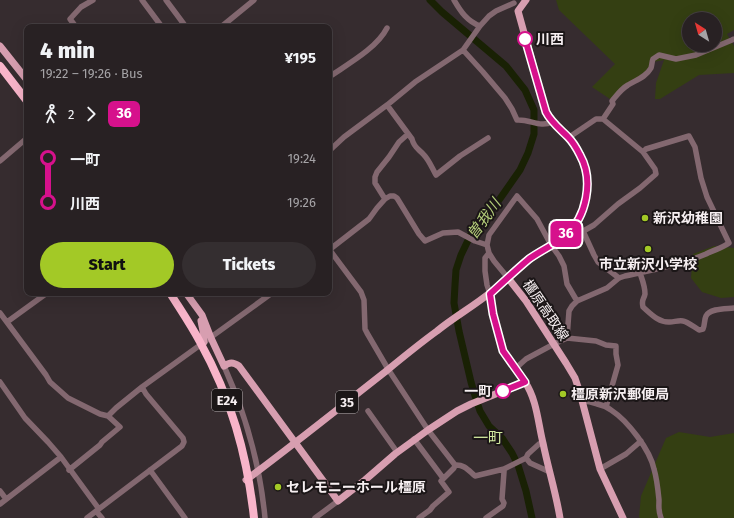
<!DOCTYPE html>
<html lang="en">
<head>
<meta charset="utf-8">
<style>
	body { margin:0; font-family:"Fira Sans","Noto Sans JP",sans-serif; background:#342e30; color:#f1f3f6; height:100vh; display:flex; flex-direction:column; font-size:15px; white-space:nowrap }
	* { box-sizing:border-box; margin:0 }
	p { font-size:13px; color:#a5a3a6 }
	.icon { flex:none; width:22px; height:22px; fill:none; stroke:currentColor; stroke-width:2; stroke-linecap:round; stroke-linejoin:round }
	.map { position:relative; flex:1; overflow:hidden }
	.details { position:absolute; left:24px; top:24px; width:308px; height:272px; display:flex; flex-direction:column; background:#282123; border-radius:8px; box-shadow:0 4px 16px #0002,0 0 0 1px #443e41 }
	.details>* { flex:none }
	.badge { padding:0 8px; border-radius:6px; font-size:14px; line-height:26px }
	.needle { width:26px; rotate:323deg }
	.controls { position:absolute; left:682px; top:12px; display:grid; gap:8px }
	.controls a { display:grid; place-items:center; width:40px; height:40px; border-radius:50%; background:#282123; box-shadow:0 4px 16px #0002,0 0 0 1px #443e41; font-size:20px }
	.map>.badge { position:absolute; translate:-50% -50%; box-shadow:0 0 0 2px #fff }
	.legs { display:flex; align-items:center; gap:6px; height:44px; padding:0 16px; font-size:13px }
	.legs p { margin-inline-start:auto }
	.head { display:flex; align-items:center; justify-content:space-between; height:68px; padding:0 16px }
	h1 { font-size:22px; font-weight:800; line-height:30px }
	.primary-button { display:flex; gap:8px; margin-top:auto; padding:8px 16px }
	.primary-button a { flex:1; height:46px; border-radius:24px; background:#a3c926; color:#111; font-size:16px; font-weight:800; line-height:46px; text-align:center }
	.primary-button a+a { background:#342e30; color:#f1f3f6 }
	ul { padding:0 16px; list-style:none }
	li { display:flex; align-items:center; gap:14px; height:44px; font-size:15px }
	li i { display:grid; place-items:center; width:6px; height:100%; margin:0 5px; background:currentColor }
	li i::after { content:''; width:10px; height:10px; margin:-5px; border:3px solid; border-radius:50%; background:#282123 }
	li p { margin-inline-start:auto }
	li:first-child i { background:linear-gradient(#0000 50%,currentColor 0) }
	li:last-child i { background:linear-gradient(currentColor 50%,#0000 0) }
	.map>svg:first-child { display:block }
	.green { fill:#343f12; fill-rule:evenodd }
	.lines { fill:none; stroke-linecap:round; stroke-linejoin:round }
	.river { stroke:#192104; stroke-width:7 }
	.minor { stroke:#836870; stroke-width:5.5 }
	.major { stroke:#d79eb0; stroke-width:7 }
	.highway { stroke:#f8b4c9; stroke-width:8 }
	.line-1-casing { stroke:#fff; stroke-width:9 }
	.line-1 { stroke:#d6118c; stroke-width:6 }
	.stop-1-dot { fill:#fff; stroke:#d6118c; stroke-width:2 }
	.poi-dot { fill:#a3c926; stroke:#1b1617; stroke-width:1.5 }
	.labels { text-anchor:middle; stroke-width:4; stroke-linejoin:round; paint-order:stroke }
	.shield { fill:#1b1617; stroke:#b4aeb0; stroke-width:1 }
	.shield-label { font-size:13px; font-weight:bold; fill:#f6eff1 }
	.stop-label { font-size:14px; font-weight:bold; fill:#f6eff1; stroke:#1b1617; text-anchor:start }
	.poi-label { font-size:14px; font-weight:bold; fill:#f6eff1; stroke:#1b1617; text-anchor:start }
	.street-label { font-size:14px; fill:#f6eff1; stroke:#1b1617 }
	.water-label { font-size:15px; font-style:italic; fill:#b3cd79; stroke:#1b1617 }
	.neighbourhood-label { font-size:15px; fill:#d3eba0; stroke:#1b1617 }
</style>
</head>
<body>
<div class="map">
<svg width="734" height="518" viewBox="0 0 734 518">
	<rect width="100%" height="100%" fill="#362c2f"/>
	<!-- green -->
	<path class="green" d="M 556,0 L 734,0 L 734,30 L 727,34 L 734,46 L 734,73 L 699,75 L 660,99 L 655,99 L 656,83 L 664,60 L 653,62 L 646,71 L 610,99 L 592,87 L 615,64 L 559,10 ZM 689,19 L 715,19 L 715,45 L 689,45 Z
		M 714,246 L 734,248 L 734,297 L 721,298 L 702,292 L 691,278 L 693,254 Z
		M 679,432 L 710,437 L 734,433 L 734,518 L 640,518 L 639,517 L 641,496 L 666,438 Z"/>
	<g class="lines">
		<!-- river -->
		<path class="river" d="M 430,0 L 442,12 L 506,66 L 525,90 L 534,110 L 534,134 L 528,153 L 520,170 L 485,220 L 473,230 L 461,255 L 456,270 L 455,285 L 454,303 L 459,331 L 471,382 L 476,399 L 480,411 L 489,426 L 502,438 L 512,453 L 518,465 L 526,491 L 532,518"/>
		<!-- minor -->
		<path class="minor" d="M 142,0 L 162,27
			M 166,0 L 186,27
			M 454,0 C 461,12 467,21 480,26
			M 76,27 L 70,19 L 81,7 L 93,0
			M 221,27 L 254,0
			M 463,50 L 483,72 L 505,98 L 512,109 L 517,120 C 530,119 540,128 552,122
			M 329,77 C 348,64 377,48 387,28
			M 387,105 L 412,139 C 414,148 419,149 424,155 C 429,160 432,168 436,175 L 460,156 L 488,138
			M 603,119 L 613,104 L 612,101 C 617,95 621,89 628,85 C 636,80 646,77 651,68 C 652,65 652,61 653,59 L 659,55 L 676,59 L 696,55 L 732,40 L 734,39
			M 329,151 L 344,137 L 387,105 L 415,82 L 463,50 L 480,26 L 489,16 L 496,11 L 514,3
			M 0,161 L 27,138
			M 385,199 L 375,183 L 375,177 L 377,172 L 389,157 L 399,142 L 408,134
			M 583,231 L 594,255 L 598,262 L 619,278
			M 560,239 L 564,242 L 594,225 L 618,204 L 640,188 L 656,174 L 655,169 L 643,152 L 603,119 L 596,119 L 568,138
			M 329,249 L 361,292 L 364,300 L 365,329 L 367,333 L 388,369 L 428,430 L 455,465 C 464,464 469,471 475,476 L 504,469 L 526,458 L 528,454 L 539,444 L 543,443
			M 329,250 L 369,219 L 377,208 L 385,199 L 390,196 L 394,196 L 397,198 L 419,234 L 425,241 L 443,233 L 458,232 L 475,241 L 487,245
			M 489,253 L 485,258 L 485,271 L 487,285 L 490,294 L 493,314 L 503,351 L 525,382
			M 640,273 C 642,279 645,286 645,294 C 644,300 641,299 643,307 C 651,314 659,323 670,322 C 674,322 679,320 683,321 C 688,322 694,327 699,330 L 703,329 C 705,325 704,320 706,316 C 710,308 726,309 734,308
			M 508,278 L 494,261 L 489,253 L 487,245 L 489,235 L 517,196 L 537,219 L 551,245 L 559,256 L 564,266 L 567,284 L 577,301
			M 0,313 L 46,375 L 50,382 L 68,398 L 100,414 L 108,416 L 120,427 L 102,442 L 100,445 L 69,470
			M 7,322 L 47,293
			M 567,338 L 569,311 L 572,306 L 577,301 L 607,288 L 619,278 L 625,276 C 653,270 680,265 706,254 C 714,250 722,248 729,243 L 707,197 L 701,178 L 695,147 L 689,136 L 646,149 L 643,152
			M 224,366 C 246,415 260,464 265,518
			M 516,368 L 526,359 L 554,344 L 567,338 L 596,341 L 606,345 L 616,346 L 616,354 L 618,365 L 606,407
			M 0,382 L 25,418 L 48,442 L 61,457
			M 582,401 C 587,401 592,402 597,404 C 602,405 607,407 611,410 C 628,421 650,450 654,469 C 657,479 658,490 659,500 C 659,508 658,510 661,518
			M 368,411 L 397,452
			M 108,416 L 116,408 L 142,387 L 272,293
			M 414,439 L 443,478
			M 526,458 L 530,463 L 550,472
			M 600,469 L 626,454 L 641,441
			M 150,470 L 185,518
			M 0,491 L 6,499
			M 0,504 L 61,457 L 99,509
			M 96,511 L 102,518
			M 87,518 L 182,446 L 184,442 L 183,438 L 146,394 L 142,387
			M 315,518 L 338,501
			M 419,518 L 430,510 L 433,506 L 449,492 L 441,481 L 454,468 L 455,465
			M 486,518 L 503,506 L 504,503 L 502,499 L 504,472 L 504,469"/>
		<!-- major -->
		<path class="major" d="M 0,46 L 27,80
			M 508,278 L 526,301 L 566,363 L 575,378 L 580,393 L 600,469 L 623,518
			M 186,293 L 202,315 L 211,338 L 224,366 C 230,362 233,362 239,366 L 338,501 L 365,480 L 395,454 L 428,430 L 457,411 L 471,404 L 525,382 C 537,400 538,423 543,443 C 548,468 556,493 560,518
			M 201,321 L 203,331 L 204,342
			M 246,480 C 293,445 339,408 385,372 C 402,358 419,344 437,331 C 454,317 474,306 491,292 C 505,282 516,269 530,259 C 543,249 559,243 570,231 C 578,222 584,210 586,199 C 590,176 583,154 568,137 C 560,129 551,122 546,112 L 518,11 L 526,0"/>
		<!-- highway -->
		<path class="highway" d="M 0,66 L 27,101
			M 170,293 C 180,309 191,325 200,342 C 231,398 247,454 254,518"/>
	</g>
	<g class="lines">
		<defs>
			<path id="line-1" d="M 503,391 L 525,382 L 503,351 L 493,314 L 490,294 C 503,282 516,270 529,259 C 540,251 554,245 565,236 C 587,217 594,180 580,155 C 577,149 573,142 568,137 C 560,129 551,122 546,112 L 525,39"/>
		</defs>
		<!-- line-1 casing -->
		<use href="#line-1" class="line-1-casing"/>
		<!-- line-1 -->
		<use href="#line-1" class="line-1"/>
	</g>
	<!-- markers -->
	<g class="stop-1-dot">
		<circle cx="525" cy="39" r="7"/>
		<circle cx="503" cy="391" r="7"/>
	</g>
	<g class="poi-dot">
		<circle cx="645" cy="218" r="4"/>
		<circle cx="648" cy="249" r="4"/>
		<circle cx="563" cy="394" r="4"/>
		<circle cx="278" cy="487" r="4"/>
	</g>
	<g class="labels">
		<!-- shield labels -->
		<g class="shield">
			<rect x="212" y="389" width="30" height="22" rx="3"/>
			<rect x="336" y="391" width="22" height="22" rx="3"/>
		</g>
		<g class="shield-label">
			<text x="227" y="405">E24</text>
			<text x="347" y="407">35</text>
		</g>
		<!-- stop labels -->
		<g class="stop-label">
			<text x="536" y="44">川西</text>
			<text x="492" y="396" text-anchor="end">一町</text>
		</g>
		<!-- poi labels -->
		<g class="poi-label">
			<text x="653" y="223">新沢幼稚園</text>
			<text x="648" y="269" text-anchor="middle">市立新沢小学校</text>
			<text x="571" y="399">橿原新沢郵便局</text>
			<text x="286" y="492">セレモニーホール橿原</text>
		</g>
		<!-- street labels -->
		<g class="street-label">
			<text transform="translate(546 310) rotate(56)" y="5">橿原高取線</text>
		</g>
		<!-- water labels -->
		<g class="water-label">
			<text transform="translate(484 219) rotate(-54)" y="5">曽我川</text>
		</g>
		<!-- neighbourhood labels -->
		<g class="neighbourhood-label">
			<text x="488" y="443">一町</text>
		</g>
	</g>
</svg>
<div class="controls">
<a><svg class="needle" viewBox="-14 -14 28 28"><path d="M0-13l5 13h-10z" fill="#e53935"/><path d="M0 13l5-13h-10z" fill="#a5a3a6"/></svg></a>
</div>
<b class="badge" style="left:566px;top:234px;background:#d6118c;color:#fff">36</b>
<section class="details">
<div class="head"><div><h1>4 min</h1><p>19:22 – 19:26 · Bus</p></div><b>¥195</b></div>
<div class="legs"><svg class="icon" aria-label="walk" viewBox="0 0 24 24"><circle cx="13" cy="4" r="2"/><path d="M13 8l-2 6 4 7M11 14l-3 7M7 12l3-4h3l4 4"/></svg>2<svg class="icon" aria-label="forward" viewBox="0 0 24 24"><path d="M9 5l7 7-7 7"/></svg><b class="badge" style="background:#d6118c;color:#fff">36</b></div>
<ul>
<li><i style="color:#d6118c"></i><b>一町</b><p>19:24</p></li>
<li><i style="color:#d6118c"></i><b>川西</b><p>19:26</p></li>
</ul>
<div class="primary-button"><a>Start</a><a>Tickets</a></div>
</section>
</div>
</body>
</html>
